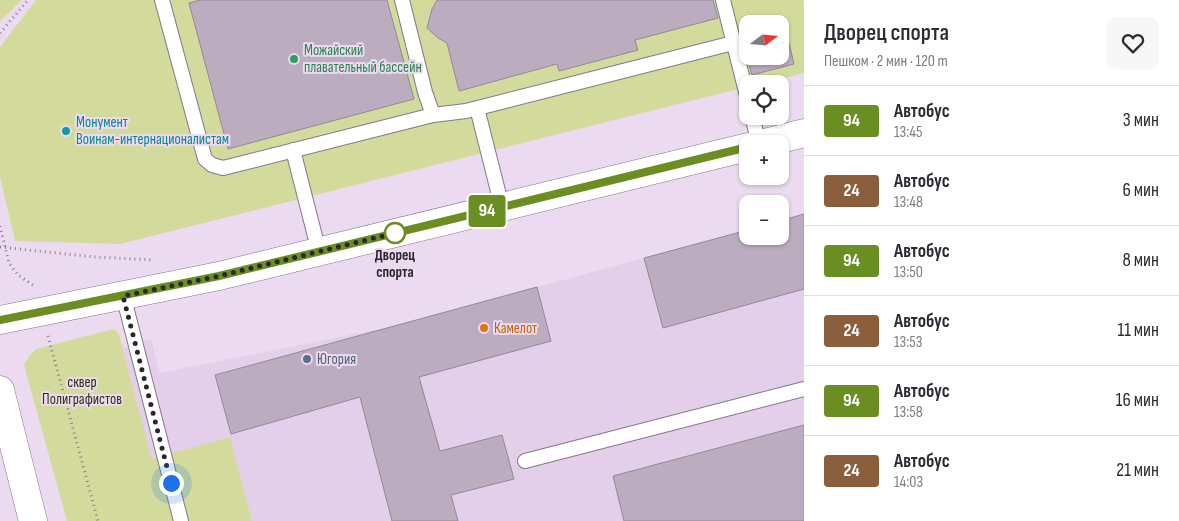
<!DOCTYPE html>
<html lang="ru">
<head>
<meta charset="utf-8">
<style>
	body { margin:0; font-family:"Sofia Sans Condensed",sans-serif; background:#f7f7f7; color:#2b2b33; height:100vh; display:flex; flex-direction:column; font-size:19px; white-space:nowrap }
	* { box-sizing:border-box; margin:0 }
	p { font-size:16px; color:#7c7c81 }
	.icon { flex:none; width:28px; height:28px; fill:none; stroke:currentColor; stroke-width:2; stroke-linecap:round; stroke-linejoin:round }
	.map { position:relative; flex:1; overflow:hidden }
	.sheet { display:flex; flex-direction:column; background:#fff; width:375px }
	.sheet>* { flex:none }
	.badge { padding:0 10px; border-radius:4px; font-size:18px; line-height:32px }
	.needle { width:32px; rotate:74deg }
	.buttons { position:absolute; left:739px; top:15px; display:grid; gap:10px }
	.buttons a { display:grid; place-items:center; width:50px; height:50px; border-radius:10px; background:#fff; box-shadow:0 1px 4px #0004; font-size:25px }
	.you { position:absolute; width:25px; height:25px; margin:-12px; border:4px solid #fff; border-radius:50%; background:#1a73e8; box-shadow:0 0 0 8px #1a73e833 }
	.map>.badge { position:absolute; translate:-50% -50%; box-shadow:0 0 0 2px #fff }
	.round { display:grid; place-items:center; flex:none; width:52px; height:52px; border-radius:10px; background:#f7f7f7 }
	.summary { display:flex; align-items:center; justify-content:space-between; height:85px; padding:0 20px }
	h1 { font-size:24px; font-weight:600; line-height:38px }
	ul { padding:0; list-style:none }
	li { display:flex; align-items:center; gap:15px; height:70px; padding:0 20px; border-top:1px solid #e1e1e2 }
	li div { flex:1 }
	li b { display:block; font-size:19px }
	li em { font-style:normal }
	li .badge { min-width:55px; font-weight:700; text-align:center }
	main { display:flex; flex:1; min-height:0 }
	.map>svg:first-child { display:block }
	.built { fill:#e4cfea }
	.green { fill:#d3db9c; fill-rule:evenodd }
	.building { fill:#bbacc0; stroke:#95869a }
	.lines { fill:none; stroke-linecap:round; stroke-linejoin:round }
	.lane-casing { stroke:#857688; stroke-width:16 }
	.secondary-casing { stroke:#857688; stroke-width:29 }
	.primary-casing { stroke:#857688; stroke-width:29 }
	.path { stroke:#897e8c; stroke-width:3; stroke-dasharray:1 4; stroke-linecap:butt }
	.lane { stroke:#fff; stroke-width:14 }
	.secondary { stroke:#fff; stroke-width:28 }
	.primary { stroke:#fff; stroke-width:28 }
	.line-casing { stroke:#fff; stroke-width:11 }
	.line { stroke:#6b8e23; stroke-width:8 }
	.walk { stroke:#2b252c; stroke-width:5; stroke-dasharray:0 9 }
	.leisure-dot { fill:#2e9e5b; stroke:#ecdbf0; stroke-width:2 }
	.culture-dot { fill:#0f9aa8; stroke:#ecdbf0; stroke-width:2 }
	.stop-dot { fill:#fff; stroke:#6b8e23; stroke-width:2.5 }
	.food-dot { fill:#e8710a; stroke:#ecdbf0; stroke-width:2 }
	.service-dot { fill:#5c6f8a; stroke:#ecdbf0; stroke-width:2 }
	.labels { text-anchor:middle; stroke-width:4; stroke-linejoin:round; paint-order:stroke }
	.leisure-label { font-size:15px; fill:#27864d; stroke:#ecdbf0; text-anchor:start }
	.culture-label { font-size:15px; fill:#0d838f; stroke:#ecdbf0; text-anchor:start }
	.stop-label { font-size:15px; font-weight:bold; fill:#2b252c; stroke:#ecdbf0 }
	.food-label { font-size:15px; fill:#c56008; stroke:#ecdbf0; text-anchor:start }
	.service-label { font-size:15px; fill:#4e5e75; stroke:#ecdbf0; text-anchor:start }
	.park-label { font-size:15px; fill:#2e310d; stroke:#ecdbf0 }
</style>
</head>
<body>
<main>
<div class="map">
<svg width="804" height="521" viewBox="0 0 804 521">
	<rect width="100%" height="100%" fill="#ecdbf0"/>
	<!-- built -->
	<path class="built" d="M 804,214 L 804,521 L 111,521 L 129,378 L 122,348 L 151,339 L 160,373 L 390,327 L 747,230 L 748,236 L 780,236 L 780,221 Z"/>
	<!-- green -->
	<path class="green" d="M 0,0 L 22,0 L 0,21 Z
		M 36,0 L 803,0 L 804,4 L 804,73 L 761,84 L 748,84 L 747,87 L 120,244 L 15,241 L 0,177 L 0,47 ZM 748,24 L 780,24 L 780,56 L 748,56 Z
		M 114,329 L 119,334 L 130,378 L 152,459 L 230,437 L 252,521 L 67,521 L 24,365 L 30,355 L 36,349 Z"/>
	<!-- building -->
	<path class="building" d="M 200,0 L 387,0 L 414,99 L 228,149 L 189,3 Z
		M 437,0 L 713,0 L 718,18 L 635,40 L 638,50 L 559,71 L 557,64 L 459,91 L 447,43 L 438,38 L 427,28 L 432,9 Z
		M 789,43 L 794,64 L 752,75 L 746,54 L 748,54 L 748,56 L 780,56 L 780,46 Z
		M 804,214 L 804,289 L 663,328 L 644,258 L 748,230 L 748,236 L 780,236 L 780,221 Z
		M 537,287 L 551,341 L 419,377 L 440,451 L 502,435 L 514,479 L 451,495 L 458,521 L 392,521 L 360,397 L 231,434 L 215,375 Z
		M 804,425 L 804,521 L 624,521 L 613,476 Z"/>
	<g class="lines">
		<defs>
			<path id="lane" d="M 162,0 L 205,159 L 212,165 L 223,168 L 433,115
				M 402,0 L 425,92 L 433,115 L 466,111 L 733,43
				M 723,0 L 748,100
				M 477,108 L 502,207
				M 752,116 L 759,144
				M 293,150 L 319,252
				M 123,295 L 181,521
				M 525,461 L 804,389"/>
			<path id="secondary" d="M 761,144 L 804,133
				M 0,320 L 219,276 L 748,147"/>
			<path id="primary" d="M 0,390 L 33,521"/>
		</defs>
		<!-- lane casing -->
		<use href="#lane" class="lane-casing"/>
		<!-- secondary casing -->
		<use href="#secondary" class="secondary-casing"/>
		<!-- primary casing -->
		<use href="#primary" class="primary-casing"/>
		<!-- path -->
		<path class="path" d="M 0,33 L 28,0
			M 0,226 L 9,263 L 18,275 L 33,285
			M 0,247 L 95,257 L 154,260
			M 48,336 L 98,521"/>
		<!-- lane -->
		<use href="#lane" class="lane"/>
		<!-- secondary -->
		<use href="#secondary" class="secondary"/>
		<!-- primary -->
		<use href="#primary" class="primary"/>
	</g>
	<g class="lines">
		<defs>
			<path id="line" d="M 0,320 L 219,276 L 748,147"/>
		</defs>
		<!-- line casing -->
		<use href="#line" class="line-casing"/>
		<!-- line -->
		<use href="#line" class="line"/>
		<!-- walk -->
		<path class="walk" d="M 171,483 L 123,296 L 219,276 L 395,233"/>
	</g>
	<!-- markers -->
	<circle class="leisure-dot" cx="294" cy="59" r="5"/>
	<circle class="culture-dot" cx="66" cy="131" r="5"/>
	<circle class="stop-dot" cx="395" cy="233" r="10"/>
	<circle class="food-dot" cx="484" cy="328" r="5"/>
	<circle class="service-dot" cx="307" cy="359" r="5"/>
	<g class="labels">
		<!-- leisure labels -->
		<g class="leisure-label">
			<text x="304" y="55">Можайский<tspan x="304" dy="17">плавательный бассейн</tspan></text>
		</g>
		<!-- culture labels -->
		<g class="culture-label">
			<text x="76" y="127">Монумент<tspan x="76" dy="17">Воинам-интернационалистам</tspan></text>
		</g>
		<!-- stop labels -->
		<g class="stop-label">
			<text x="395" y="260">Дворец<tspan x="395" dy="17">спорта</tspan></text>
		</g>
		<!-- food labels -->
		<g class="food-label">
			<text x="494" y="333">Камелот</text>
		</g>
		<!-- service labels -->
		<g class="service-label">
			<text x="317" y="364">Югория</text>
		</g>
		<!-- park labels -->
		<g class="park-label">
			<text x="82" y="387">сквер<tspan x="82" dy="17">Полиграфистов</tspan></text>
		</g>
	</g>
</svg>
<div class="buttons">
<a><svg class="needle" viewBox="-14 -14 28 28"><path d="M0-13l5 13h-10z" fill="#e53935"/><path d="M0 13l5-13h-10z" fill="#7c7c81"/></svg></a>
<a><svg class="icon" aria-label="locate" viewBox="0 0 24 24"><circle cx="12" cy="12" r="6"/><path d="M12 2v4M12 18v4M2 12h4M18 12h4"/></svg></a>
<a>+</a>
<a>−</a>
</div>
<div class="you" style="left:171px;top:483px"></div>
<b class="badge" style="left:487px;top:211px;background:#6b8e23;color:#fff">94</b>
</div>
<section class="sheet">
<div class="summary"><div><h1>Дворец спорта</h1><p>Пешком · 2 мин · 120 m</p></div><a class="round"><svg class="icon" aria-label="heart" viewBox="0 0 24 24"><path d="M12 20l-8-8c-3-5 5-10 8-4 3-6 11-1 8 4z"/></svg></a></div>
<ul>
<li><span class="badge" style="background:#6b8e23;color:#fff">94</span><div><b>Автобус</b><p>13:45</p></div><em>3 мин</em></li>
<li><span class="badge" style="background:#8b5e3c;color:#fff">24</span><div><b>Автобус</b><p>13:48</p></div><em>6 мин</em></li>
<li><span class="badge" style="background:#6b8e23;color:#fff">94</span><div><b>Автобус</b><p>13:50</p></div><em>8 мин</em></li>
<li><span class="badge" style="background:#8b5e3c;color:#fff">24</span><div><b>Автобус</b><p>13:53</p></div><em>11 мин</em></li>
<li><span class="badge" style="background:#6b8e23;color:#fff">94</span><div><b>Автобус</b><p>13:58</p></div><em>16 мин</em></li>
<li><span class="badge" style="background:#8b5e3c;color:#fff">24</span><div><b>Автобус</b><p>14:03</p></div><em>21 мин</em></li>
</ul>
</section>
</main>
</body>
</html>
